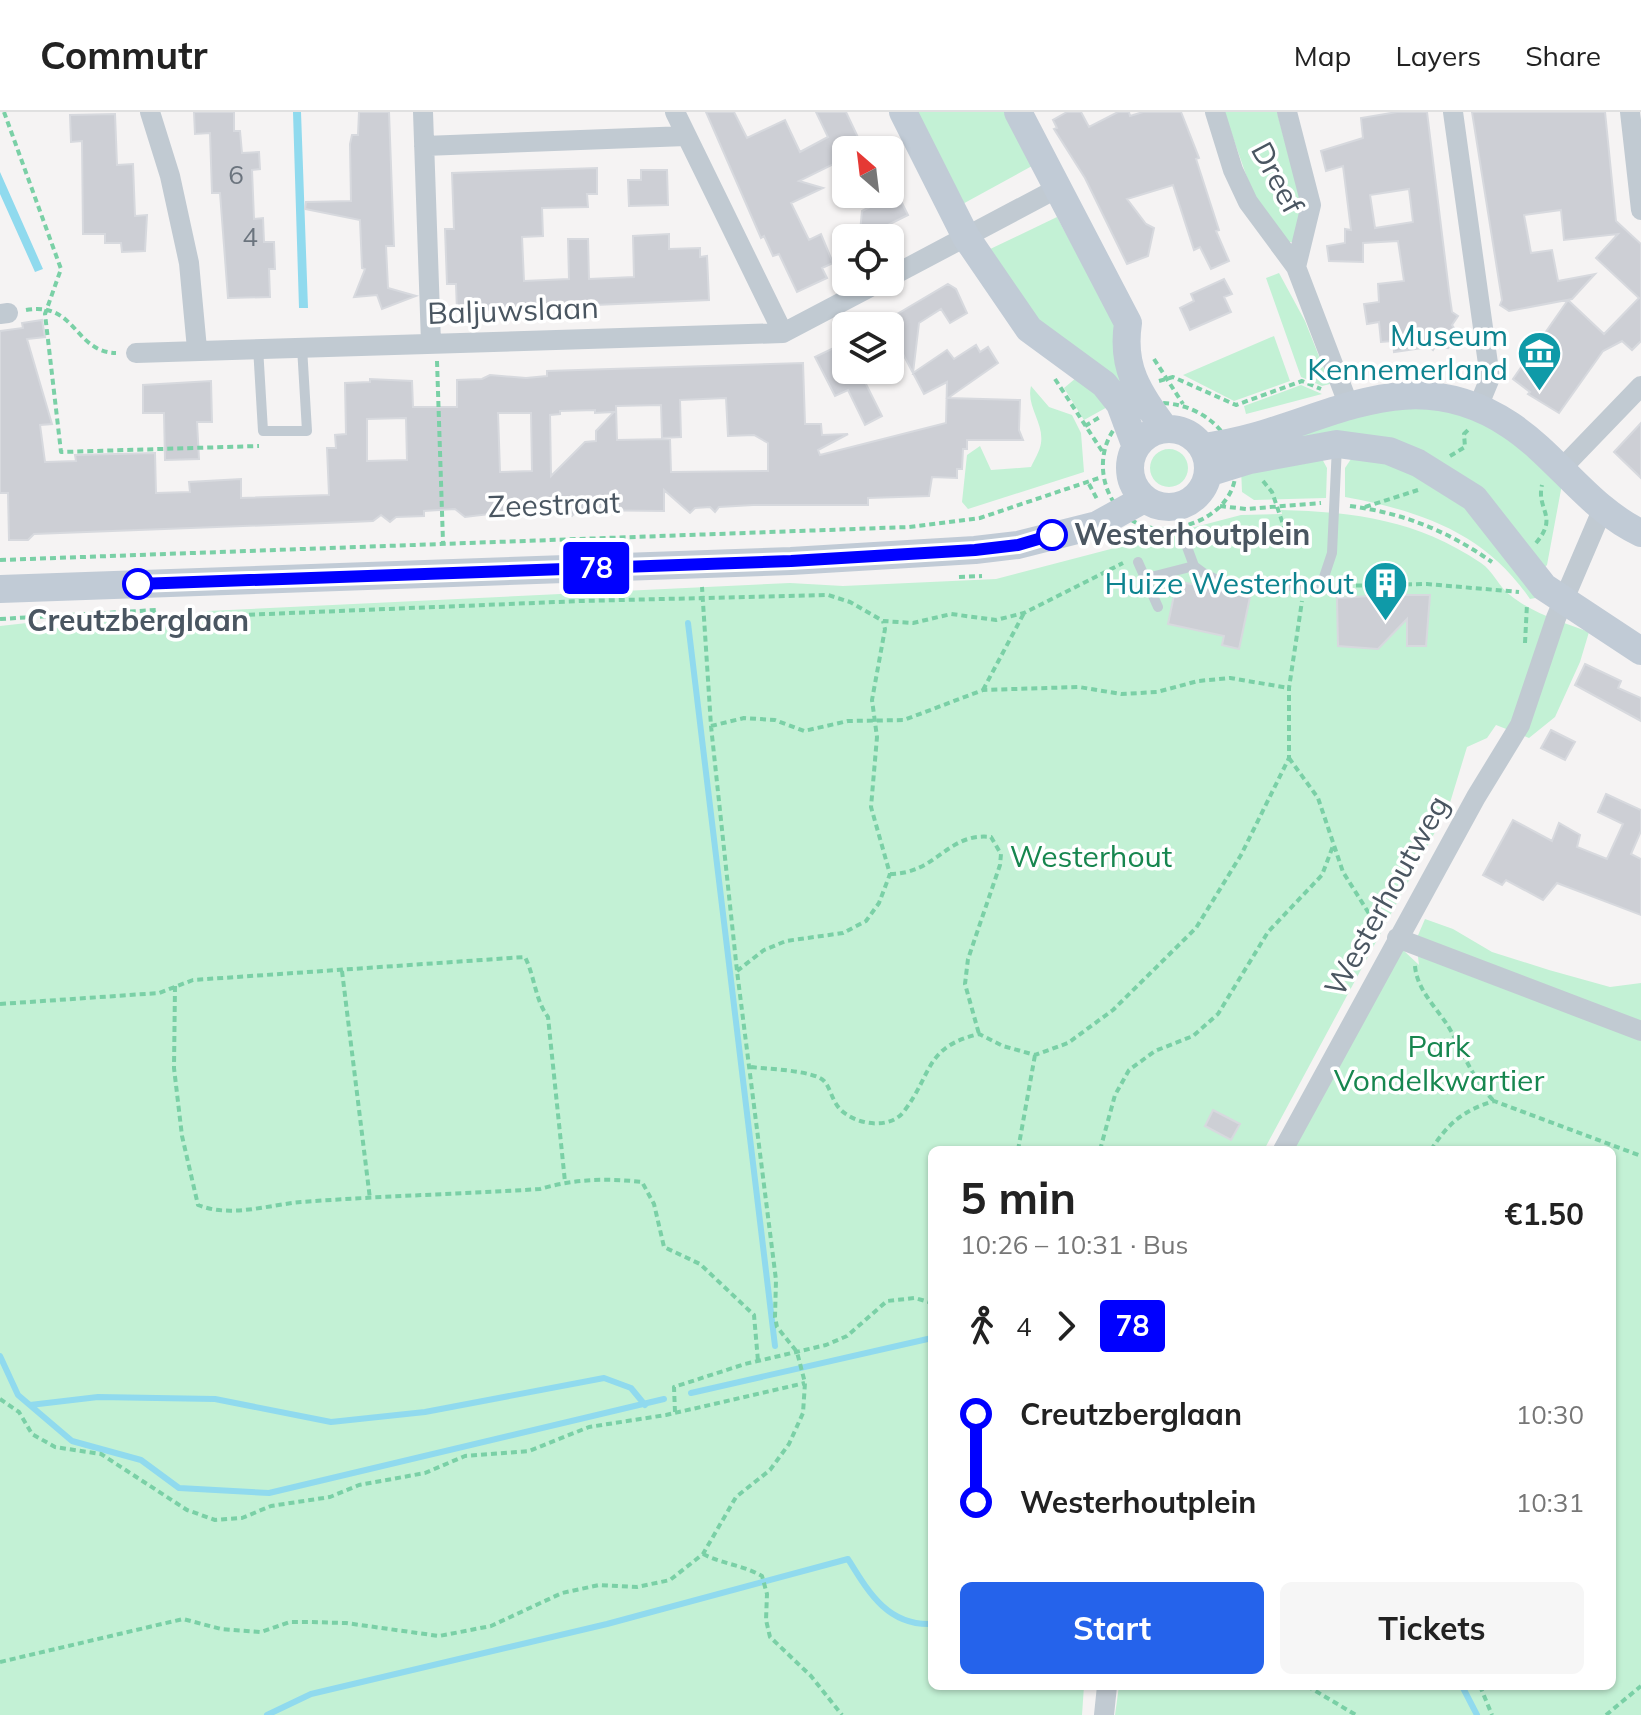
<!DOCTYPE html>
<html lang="en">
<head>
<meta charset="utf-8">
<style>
	body { margin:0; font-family:Mulish,sans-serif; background:#f6f6f6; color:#222; height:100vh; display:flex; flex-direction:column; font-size:30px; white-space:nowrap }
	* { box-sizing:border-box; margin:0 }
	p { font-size:26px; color:#767676 }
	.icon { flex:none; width:44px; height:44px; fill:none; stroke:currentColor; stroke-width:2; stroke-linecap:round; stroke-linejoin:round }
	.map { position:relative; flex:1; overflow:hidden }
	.panel { position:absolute; left:928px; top:1034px; width:688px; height:544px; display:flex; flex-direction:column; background:#fff; border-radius:12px; box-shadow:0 2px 6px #0004 }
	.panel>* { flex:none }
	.badge { padding:0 16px; border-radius:6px; font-size:28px; line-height:52px }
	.needle { width:52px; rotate:332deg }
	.buttons { position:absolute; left:832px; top:24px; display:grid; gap:16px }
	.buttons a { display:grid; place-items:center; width:72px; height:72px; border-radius:12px; background:#fff; box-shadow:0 2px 6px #0004; font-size:40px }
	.map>.badge { position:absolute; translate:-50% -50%; box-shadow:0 0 0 4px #fff }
	.legs { display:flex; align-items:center; gap:12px; height:88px; padding:0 32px; font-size:26px }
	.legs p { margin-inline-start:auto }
	.headline { display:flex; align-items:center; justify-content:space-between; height:136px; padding:0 32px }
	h1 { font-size:44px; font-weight:700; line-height:60px }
	.primary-button { display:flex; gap:16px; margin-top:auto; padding:16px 32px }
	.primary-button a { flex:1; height:92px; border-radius:12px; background:#2563eb; color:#fff; font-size:32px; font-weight:700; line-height:92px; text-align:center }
	.primary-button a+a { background:#f6f6f6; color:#222 }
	ul { padding:0 32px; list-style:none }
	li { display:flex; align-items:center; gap:28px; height:88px; font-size:30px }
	li i { display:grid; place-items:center; width:12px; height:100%; margin:0 10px; background:currentColor }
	li i::after { content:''; width:20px; height:20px; margin:-10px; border:6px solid; border-radius:50%; background:#fff }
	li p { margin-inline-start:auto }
	li:first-child i { background:linear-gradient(#0000 50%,currentColor 0) }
	li:last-child i { background:linear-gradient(currentColor 50%,#0000 0) }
	header { display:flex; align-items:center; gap:48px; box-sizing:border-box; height:112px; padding:0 40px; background:#fff; border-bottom:2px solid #e0e0e0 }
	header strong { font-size:38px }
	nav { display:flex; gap:44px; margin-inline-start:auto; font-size:28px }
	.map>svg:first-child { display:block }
	.green { fill:#c3f1d5 }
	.water { fill:#90daee }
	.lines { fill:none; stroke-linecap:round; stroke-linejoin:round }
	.stream { stroke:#90daee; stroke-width:6 }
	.building { fill:#cdcfd5; stroke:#d7d9de; stroke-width:2; fill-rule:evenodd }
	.path { stroke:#7ad0a6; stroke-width:4; stroke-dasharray:6 4; stroke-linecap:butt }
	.lane { stroke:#c1cad2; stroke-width:10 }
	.street { stroke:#c1cad2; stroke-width:20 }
	.secondary { stroke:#c1cbd6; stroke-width:28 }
	.line-1-casing { stroke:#fff; stroke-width:18 }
	.line-1 { stroke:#00f; stroke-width:12 }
	.stop-1-dot { fill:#fff; stroke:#00f; stroke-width:4 }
	.labels { text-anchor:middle; stroke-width:7; stroke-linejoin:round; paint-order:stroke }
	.number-label { font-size:26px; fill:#6b747e }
	.street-label { font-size:30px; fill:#4a5661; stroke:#fff }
	.culture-label { font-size:30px; fill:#0d838f; stroke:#fff; text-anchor:end }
	.stop-label { font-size:30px; font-weight:bold; fill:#4a5661; stroke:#fff; text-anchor:start }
	.park-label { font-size:30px; fill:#17864f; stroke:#fff }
</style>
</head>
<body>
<header>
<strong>Commutr</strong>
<nav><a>Map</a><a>Layers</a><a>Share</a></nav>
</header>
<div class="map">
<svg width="1641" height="1603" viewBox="0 0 1641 1603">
	<rect width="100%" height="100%" fill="#f5f3f3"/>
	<!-- green -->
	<path class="green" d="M 912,0 L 1004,0 L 1032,54 L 959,94 Z
		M 1224,0 L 1277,0 L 1302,94 L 1294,130 L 1286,130 L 1257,94 Z
		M 1057,105 L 1112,206 L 1131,280 L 1037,215 L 986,139 Z
		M 1279,161 L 1305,209 L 1330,272 L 1322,274 L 1301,265 L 1266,166 Z
		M 1274,224 L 1290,269 L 1234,289 L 1183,263 Z
		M 1082,261 L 1111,293 L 1084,308 L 1064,276 Z
		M 1301,273 L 1322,282 L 1246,302 L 1244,294 Z
		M 1031,274 L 1049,295 L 1072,303 L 1081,321 L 1084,360 L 968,397 L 962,390 L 967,343 L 980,334 L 991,358 L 1031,355 C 1034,348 1040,339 1041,331 C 1044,310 1026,295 1031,274 Z
		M 1368,294 L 1467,297 L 1563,367 L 1547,453 L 1542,458 L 1432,350 L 1256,338 Z
		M1150 356a19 19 0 1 1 38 0a19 19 0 1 1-38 0Z
		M 1366,343 L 1453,379 L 1541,485 L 1530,487 C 1485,421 1421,399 1345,385 L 1345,356 L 1351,347 Z
		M 1321,345 L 1327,356 L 1326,386 L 1254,388 L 1242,380 L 1241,356 Z
		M 1281,398 C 1356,400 1417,408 1481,451 C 1493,459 1499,475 1510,483 C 1532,501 1562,510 1589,520 L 1580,550 L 1555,605 L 1529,626 L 1496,613 L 1487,626 L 1467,635 L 1449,694 L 1264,1038 L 932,1038 L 932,1574 L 1084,1574 L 1082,1603 L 0,1603 L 0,514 L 36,510 L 44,516 L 72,516 L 91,509 L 198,514 L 198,503 L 208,499 L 790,471 L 843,474 L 996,467 L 1241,403 L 1282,402 Z
		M 1425,807 L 1453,817 L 1492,840 L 1549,858 L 1610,875 L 1641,871 L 1641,1603 L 1115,1603 L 1119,1574 L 1612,1574 L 1612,1038 L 1293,1038 L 1402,837 L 1419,853 L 1416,828 Z"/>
	<!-- water -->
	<path class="water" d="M 293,0 L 301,0 L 308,196 L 299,196 Z
		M 0,60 L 43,157 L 35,160 L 0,82 Z"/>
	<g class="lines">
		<!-- stream -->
		<path class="stream" d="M 688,511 L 775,1234
			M 0,1244 L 18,1283 L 72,1329 L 141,1348 L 179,1376 L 269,1381 L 664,1287
			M 691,1281 L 932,1226
			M 30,1293 L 98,1285 L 215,1287 L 331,1310 L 425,1300 L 604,1266 L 631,1276 L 645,1293
			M 1462,1574 L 1477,1603
			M 267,1603 L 311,1582 L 607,1512 L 848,1447 C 869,1481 888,1514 932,1512"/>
	</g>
	<!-- building -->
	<path class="building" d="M 194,0 L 234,0 L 234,19 L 240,19 L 242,41 L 259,40 L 260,57 L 252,58 L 254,107 L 263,106 L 264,130 L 274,130 L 275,157 L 269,157 L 270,185 L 228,186 L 220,81 L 212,81 L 210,21 L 195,22 Z
		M 359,0 L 389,0 L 394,134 L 386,134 L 388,176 L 416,184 L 382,197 L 377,183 L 354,185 L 365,157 L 362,156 L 360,108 L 305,97 L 306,90 L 351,89 L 350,32 L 352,23 L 358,23 Z
		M 706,0 L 734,0 L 747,26 L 785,8 L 800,40 L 828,25 L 816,0 L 846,0 L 864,38 L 846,38 L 846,46 L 799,69 L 823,76 L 791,91 L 809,128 L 821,122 L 833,151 L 822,156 L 827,166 L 797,180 L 779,142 L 773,144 L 764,124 L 761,126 Z
		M 1067,0 L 1081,0 L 1089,15 L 1118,0 L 1129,0 L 1130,4 L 1143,0 L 1181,0 L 1199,46 L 1196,47 L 1219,118 L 1216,119 L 1229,149 L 1211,157 L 1200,135 L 1194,138 L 1173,73 L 1127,87 L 1146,112 L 1154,116 L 1148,144 L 1127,152 L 1085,66 L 1054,17 L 1057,16 L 1053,8 Z
		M 1397,0 L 1427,0 L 1449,179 L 1452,200 L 1458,204 L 1452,213 L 1458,222 L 1448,236 L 1436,233 L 1433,238 L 1429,235 L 1394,240 L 1393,229 L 1381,230 L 1379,210 L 1367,212 L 1364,192 L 1379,190 L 1378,172 L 1404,169 L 1398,129 L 1363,131 L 1363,150 L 1329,149 L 1327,134 L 1345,131 L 1345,117 L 1351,118 L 1343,54 L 1326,59 L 1321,39 L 1363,26 L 1361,6 ZM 1409,77 L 1413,110 L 1375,116 L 1370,83 Z
		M 1472,0 L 1605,0 L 1616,109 L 1641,132 L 1641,229 L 1632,238 L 1622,229 L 1603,239 L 1559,301 L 1528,282 L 1530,280 L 1513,267 L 1568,188 L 1604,222 L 1639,186 L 1596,146 L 1618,122 L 1564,128 L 1561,98 L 1524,103 L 1531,141 L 1552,138 L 1558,169 L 1595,162 L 1572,187 L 1509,199 L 1500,193 L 1502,188 Z
		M 115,2 L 117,53 L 133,52 L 135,104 L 147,103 L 145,139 L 122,140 L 121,131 L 105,131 L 105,122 L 83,122 L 82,29 L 71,30 L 70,3 Z
		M 597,56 L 597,82 L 587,82 L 588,95 L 542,96 L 543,124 L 522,125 L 524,169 L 569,167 L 568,127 L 588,127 L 589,167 L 634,165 L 633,124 L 669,122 L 669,137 L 700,136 L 700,145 L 707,144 L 709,188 L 457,199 L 456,172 L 447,172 L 445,117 L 454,117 L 452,61 Z
		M 641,58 L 667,58 L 668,93 L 629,94 L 628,68 L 641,68 Z
		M 897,81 L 908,103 L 872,121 L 860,120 L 862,99 Z
		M 1224,167 L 1232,182 L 1224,185 L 1231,200 L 1190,218 L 1180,196 L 1194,189 L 1191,182 Z
		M 948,172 L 956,177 L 967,201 L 950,211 L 941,197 L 919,211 L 913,261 L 947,238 L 954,247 L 976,233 L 980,240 L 988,235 L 998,251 L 948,286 L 1020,288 L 1019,318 L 1023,328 L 967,328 L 967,337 L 963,337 L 962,357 L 957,357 L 957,366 L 932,365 L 929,384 L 868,386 L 868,393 L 753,393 L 719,395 L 715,400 L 710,395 L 695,396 L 690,401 L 664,378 L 664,399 L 578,398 L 572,404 L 566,399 L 533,400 L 511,406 L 506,400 L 465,405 L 455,397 L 424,399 L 424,404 L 396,405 L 390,410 L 381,403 L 373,409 L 351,410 L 34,422 L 28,428 L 9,428 L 8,381 L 0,381 L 0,219 L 23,216 L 22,211 L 42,208 L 45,225 L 27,227 L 52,312 L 40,313 L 45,350 L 76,349 L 75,343 L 155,341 L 156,381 L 190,380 L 189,370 L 241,367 L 241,386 L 329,383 L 327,336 L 336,336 L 335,323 L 346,322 L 345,271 L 370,270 L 370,267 L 412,269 L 413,295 L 457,295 L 457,268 L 482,267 L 490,263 L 526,266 L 547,264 L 547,259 L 803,251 L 805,312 L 821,312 L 822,323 L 848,322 L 818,338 L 820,343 L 946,311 L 947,270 L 924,282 L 903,242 L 890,249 L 890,214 L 877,214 ZM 726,286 L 728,324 L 754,323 L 768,331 L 768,359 L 671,360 L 670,327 L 617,328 L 616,294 L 661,293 L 662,326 L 681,325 L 680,288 ZM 595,298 L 595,301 L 614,300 L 596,319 L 596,329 L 585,330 L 551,364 L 550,303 L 560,302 L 560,299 ZM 498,301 L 531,301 L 532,359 L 500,360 ZM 406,306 L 407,348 L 367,349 L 367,307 Z
		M 846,230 L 846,258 L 859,258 L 882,304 L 865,313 L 848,278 L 835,284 L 815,245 Z
		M 211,269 L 212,310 L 197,310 L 199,347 L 165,348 L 164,301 L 143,301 L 143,273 Z
		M 1641,311 L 1641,366 L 1614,340 Z
		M 1177,469 L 1250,485 L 1239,537 L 1222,533 L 1224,524 L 1168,512 Z
		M 1388,483 L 1430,483 L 1426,534 L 1407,534 L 1407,507 L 1378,537 L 1338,534 L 1337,486 Z
		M 1585,552 L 1621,569 L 1618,576 L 1641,586 L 1641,609 L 1575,573 Z
		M 1551,618 L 1575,630 L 1565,648 L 1541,636 Z
		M 1606,682 L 1641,698 L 1641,719 L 1631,742 L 1641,747 L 1641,803 L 1557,771 L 1543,788 L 1506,768 L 1502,773 L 1483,763 L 1513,708 L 1552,729 L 1559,711 L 1580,723 L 1577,735 L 1607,747 L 1623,712 L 1598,700 Z
		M 1213,998 L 1240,1012 L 1231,1028 L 1205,1014 Z"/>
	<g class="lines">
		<!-- path -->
		<path class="path" d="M 4,0 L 61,157 L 45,202 L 61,340 L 259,334
			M 26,198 C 76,189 74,240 116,241
			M 1154,247 L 1183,292
			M 437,249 L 443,430
			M 1055,267 L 1104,342
			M 1159,269 L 1173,265 L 1236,293 L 1302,269 L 1321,277
			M 1153,291 C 1232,287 1270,379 1196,410 C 1103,449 1064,316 1153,291 Z
			M 1085,314 L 1100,305
			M 1450,344 L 1465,335 L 1464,322 L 1469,317
			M 1263,369 L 1272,380 L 1285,418
			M 1089,372 L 1097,387
			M 1220,394 L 1246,397 L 1321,391
			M 1350,394 C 1403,401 1448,419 1492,450
			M 1365,395 L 1418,378
			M 1536,431 C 1559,404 1536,398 1542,373
			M 1111,434 L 1131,428 L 1138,419
			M 0,448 L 909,415 L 980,406 L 1102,365
			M 959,465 L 982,464
			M 1336,474 L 1427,472 L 1519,480
			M 150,500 L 170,506 L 581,489 L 828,483 L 850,490 L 883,509 L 913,511 L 951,502 L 996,508 L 1024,501 L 1123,451
			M 0,507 L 156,498
			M 1525,531 L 1527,492
			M 983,578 L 1024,501
			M 711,614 L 744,606 L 775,608 L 804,619 L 848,609 L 904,608 L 983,578 L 1079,575 L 1121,582 L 1157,580 L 1198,569 L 1230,566 L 1289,576
			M 1289,646 L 1318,686 L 1343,760 L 1380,819
			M 890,762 C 937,762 947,720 991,725 L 1001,742 L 1000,753 L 968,847 L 965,872 L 979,922
			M 1415,854 C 1417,878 1436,895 1448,914 C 1464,941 1472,967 1494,989
			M 342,859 L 370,1087
			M 737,859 L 764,838 L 786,829 L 843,821 L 866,809 L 879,791 L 890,762 L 871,695 L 877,625 L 872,588 L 885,517 L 883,509
			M 175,874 L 174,956 L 182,1024 L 198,1093 C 230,1106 268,1093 301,1090 C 381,1084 461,1082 540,1077 C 574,1067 607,1066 642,1070 L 654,1092 L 664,1135 L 700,1152 L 754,1203 L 758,1249
			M 0,892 L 159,881 L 193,868 L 525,845 C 535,865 535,888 548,905 L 565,1070
			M 751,955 C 766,957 813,958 824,969 C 830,975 832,988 839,996 C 854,1013 891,1019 905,998 C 933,960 925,935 979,922 L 1003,934 L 1035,943 L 1068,931 L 1113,898 L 1196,816 L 1241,743 L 1289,646 L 1289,576 L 1302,489
			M 1018,1038 L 1035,943
			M 1100,1038 L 1115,983 L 1129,958 L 1155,939 L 1193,924 L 1218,902 L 1268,820 L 1322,763 L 1333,734
			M 1431,1038 C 1448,1011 1464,998 1494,989 L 1641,1044
			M 0,1287 L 19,1300 L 32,1322 L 55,1335 L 101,1342 L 187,1398 L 215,1408 L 242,1406 L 271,1394 L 330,1385 L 359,1373 L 425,1361 L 465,1344 L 529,1339 L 589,1315 L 666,1303 L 805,1271
			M 675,1300 L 674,1275 L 745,1252 L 826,1233 L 847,1224 L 887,1189 L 915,1186 L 932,1191
			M 703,1442 C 722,1452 743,1453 762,1464 L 767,1482 L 766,1508 L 770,1525 L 811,1564 L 842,1603
			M 0,1550 L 183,1507 L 221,1517 L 261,1520 L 290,1510 L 308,1510 L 346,1511 L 439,1524 L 491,1514 L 562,1481 L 599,1473 L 637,1475 L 670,1468 L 703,1442 L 736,1385 L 770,1358 L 789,1332 L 803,1301 L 805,1271 L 797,1240 L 777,1215 L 775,1205 L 776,1168 L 737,859 L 711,614 L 702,475
			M 1307,1574 L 1356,1603
			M 1480,1574 L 1492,1603
			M 1606,1603 L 1641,1574"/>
		<!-- lane -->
		<path class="lane" d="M 258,235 L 263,319 L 307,319 L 302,235
			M 1187,435 L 1194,454
			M 1138,450 L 1158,495
			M 1147,466 L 1194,454 C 1228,484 1280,472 1321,474 L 1332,441 L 1337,334"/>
		<!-- street -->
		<path class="street" d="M 150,0 L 170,64 L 189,151 L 197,237
			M 423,0 L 431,231
			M 675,0 L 783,221
			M 1215,0 L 1233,58 L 1248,90 L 1296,155 L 1349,294
			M 1287,0 L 1311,93 L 1296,155
			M 1453,0 L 1490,266 L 1478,295
			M 1630,0 L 1641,98
			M 424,34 L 686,24
			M 890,165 L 1056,77
			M 0,202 L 8,201
			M 136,241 L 783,221 L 880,170
			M 1562,356 L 1641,274
			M 1397,826 L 1641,919
			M 1283,1038 L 1476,685 L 1520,613 L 1556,506 L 1603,396
			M 1104,1603 L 1107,1574"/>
		<!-- secondary -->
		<path class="secondary" d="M 903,0 L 966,125 L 1029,217 L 1104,272 L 1120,292 L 1136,335
			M 1018,0 L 1128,211 C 1121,257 1139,281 1165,317
			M1130 356a39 39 0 1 1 78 0a39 39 0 1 1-78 0Z
			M 1202,335 C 1313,323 1400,240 1510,313 C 1557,344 1589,397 1641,421
			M 1208,361 L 1250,348 L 1337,332 L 1389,339 L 1418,351 L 1474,386 L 1544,475 L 1641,539
			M 0,477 L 791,449 L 975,438 L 1018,433 L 1097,413 L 1144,387"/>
	</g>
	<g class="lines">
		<defs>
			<path id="line-1" d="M 138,472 L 791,449 L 975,438 L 1018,433 L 1052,423"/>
		</defs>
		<!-- line-1 casing -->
		<use href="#line-1" class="line-1-casing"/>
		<!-- line-1 -->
		<use href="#line-1" class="line-1"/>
	</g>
	<!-- icons -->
	<defs>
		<symbol id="museum-pin" viewBox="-11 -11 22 30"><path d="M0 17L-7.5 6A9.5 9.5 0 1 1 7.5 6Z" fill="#0f9aa8" stroke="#fff"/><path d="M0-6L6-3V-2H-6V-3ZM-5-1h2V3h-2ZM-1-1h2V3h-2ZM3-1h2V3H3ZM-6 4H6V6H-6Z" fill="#fff"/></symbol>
		<symbol id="building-pin" viewBox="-11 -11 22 30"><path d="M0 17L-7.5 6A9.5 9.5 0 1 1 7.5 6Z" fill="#0f9aa8" stroke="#fff"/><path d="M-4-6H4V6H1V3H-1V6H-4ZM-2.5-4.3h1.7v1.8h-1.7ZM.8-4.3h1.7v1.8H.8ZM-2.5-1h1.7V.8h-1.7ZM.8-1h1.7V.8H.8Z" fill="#fff"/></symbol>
	</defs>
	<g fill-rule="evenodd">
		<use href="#museum-pin" x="1514" y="216" width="51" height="69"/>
		<use href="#building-pin" x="1360" y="446" width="51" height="69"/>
	</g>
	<!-- markers -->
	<g class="stop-1-dot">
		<circle cx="1052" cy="423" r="14"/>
		<circle cx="138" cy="472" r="14"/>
	</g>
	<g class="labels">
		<!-- number labels -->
		<g class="number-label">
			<text x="236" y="72">6</text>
			<text x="250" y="134">4</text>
		</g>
		<!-- street labels -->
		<g class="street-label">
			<text transform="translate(1277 66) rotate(62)" y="10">Dreef</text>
			<text transform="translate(513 199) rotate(-2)" y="10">Baljuwslaan</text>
			<text transform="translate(554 393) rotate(-2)" y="10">Zeestraat</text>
			<text transform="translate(1387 784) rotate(-61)" y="10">Westerhoutweg</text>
		</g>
		<!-- culture labels -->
		<g class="culture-label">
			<text x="1508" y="234">Museum<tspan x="1508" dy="34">Kennemerland</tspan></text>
			<text x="1354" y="482">Huize Westerhout</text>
		</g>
		<!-- stop labels -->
		<g class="stop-label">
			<text x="1074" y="433">Westerhoutplein</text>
			<text x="138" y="519" text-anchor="middle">Creutzberglaan</text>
		</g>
		<!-- park labels -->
		<g class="park-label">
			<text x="1091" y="755">Westerhout</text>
			<text x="1439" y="945">Park<tspan x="1439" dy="34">Vondelkwartier</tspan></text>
		</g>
	</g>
</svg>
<div class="buttons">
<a><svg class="needle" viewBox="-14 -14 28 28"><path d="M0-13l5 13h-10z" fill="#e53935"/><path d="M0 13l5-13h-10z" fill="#767676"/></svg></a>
<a><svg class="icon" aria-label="locate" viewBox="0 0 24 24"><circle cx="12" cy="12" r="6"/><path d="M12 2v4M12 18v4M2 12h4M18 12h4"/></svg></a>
<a><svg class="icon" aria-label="layers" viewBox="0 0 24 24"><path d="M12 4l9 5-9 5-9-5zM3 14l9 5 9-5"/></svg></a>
</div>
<b class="badge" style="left:596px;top:456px;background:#00f;color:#fff">78</b>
<section class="panel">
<div class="headline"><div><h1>5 min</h1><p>10:26 – 10:31 · Bus</p></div><b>€1.50</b></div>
<div class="legs"><svg class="icon" aria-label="walk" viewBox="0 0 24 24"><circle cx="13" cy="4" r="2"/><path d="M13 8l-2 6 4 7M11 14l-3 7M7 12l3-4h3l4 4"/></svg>4<svg class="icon" aria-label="forward" viewBox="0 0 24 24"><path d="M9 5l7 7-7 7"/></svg><b class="badge" style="background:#00f;color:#fff">78</b></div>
<ul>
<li><i style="color:#00f"></i><b>Creutzberglaan</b><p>10:30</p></li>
<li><i style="color:#00f"></i><b>Westerhoutplein</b><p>10:31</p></li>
</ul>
<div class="primary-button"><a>Start</a><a>Tickets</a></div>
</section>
</div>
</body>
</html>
